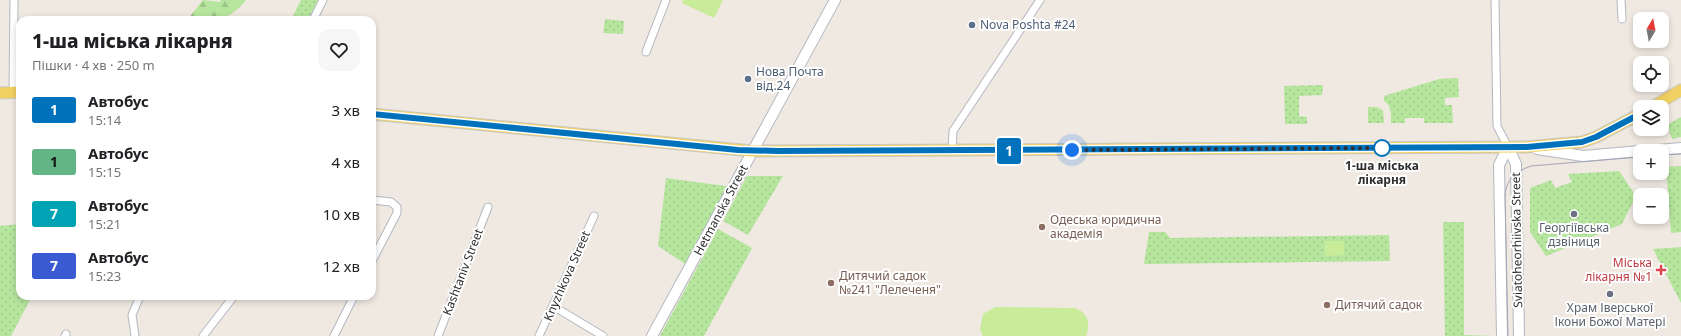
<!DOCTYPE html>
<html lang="uk">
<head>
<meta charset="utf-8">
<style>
	body { margin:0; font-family:"Noto Sans",sans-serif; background:#f6f6f6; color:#202124; height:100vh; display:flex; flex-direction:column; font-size:15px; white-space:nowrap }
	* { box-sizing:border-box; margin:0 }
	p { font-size:13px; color:#757577 }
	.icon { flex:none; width:22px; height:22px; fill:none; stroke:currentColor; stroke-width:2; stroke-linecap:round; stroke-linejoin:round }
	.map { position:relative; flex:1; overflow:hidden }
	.sheet { position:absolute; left:16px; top:16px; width:360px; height:284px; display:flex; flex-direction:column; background:#fff; border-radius:12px; box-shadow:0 2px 6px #0003 }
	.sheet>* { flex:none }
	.badge { padding:0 8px; border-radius:3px; font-size:14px; line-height:26px }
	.needle { width:26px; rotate:10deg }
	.buttons { position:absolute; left:1633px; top:12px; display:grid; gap:8px }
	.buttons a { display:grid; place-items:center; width:36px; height:36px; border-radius:8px; background:#fff; box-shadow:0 2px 6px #0003; font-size:20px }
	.you { position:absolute; width:20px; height:20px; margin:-10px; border:3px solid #fff; border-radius:50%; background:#1a73e8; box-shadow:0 0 0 6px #1a73e833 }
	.map>.badge { position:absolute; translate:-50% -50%; box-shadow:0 0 0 2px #fff }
	.round { display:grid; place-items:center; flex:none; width:42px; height:42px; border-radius:12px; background:#f6f6f6 }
	.headline { display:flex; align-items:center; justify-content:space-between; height:68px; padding:0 16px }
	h1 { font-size:19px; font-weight:800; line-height:30px }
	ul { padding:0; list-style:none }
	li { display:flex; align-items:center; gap:12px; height:52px; padding:0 16px }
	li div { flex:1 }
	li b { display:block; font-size:15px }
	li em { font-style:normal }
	li .badge { min-width:44px; font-weight:700; text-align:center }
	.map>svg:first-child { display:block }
	.green { fill:url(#green-dots) }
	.forest { fill:url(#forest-firs) }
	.pitch { fill:#c9ec9a }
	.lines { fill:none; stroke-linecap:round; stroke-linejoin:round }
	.street-casing { stroke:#b4b7c1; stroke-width:9 }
	.secondary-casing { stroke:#b4b7c1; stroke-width:12 }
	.primary-casing { stroke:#c9c9c9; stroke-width:13 }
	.street { stroke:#fff; stroke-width:7 }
	.secondary { stroke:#fff; stroke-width:10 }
	.primary { stroke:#f2d163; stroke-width:11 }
	.tram { stroke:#a3a6b8; stroke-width:1 }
	.line-casing { stroke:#fff; stroke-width:9 }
	.line { stroke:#0072bc; stroke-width:6 }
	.walk { stroke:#2e2e2e; stroke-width:4; stroke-dasharray:0 7.2 }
	.service-dot { fill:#5c6f8a; stroke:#fff; stroke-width:1.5 }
	.stop-dot { fill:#fff; stroke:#0072bc; stroke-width:2 }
	.worship-dot { fill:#6b7280; stroke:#fff; stroke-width:1.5 }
	.education-dot { fill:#8d6e63; stroke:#fff; stroke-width:1.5 }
	.health-dot { fill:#e0444e; stroke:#fff; stroke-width:1.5 }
	.labels { text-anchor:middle; stroke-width:4; stroke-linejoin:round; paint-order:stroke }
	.service-label { font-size:12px; fill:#4e5e75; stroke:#fff; text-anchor:start }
	.stop-label { font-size:12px; font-weight:bold; fill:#2e2e2e; stroke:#fff }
	.street-label { font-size:12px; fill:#2e2e2e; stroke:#fff }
	.education-label { font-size:12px; fill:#785e54; stroke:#fff; text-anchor:start }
	.worship-label { font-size:12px; fill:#5b616d; stroke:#fff }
	.health-label { font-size:12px; fill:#be3a42; stroke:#fff; text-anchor:end }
</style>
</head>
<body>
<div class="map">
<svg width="1681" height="336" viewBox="0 0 1681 336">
	<defs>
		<pattern id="green-dots" width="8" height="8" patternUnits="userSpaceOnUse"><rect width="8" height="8" fill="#b6e59e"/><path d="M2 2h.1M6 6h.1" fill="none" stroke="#9dc588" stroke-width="1.8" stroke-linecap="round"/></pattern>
		<pattern id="forest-firs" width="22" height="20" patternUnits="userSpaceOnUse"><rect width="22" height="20" fill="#b6e59e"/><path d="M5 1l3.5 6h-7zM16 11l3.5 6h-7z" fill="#9dc588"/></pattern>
	</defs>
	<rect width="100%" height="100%" fill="#efe9e1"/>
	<!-- green -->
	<path class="green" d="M 301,0 L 318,0 L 308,20 L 291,20 Z
		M 605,19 L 624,21 L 623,34 L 603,33 Z
		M 1458,78 L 1459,97 L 1445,98 L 1445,105 L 1452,105 L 1453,123 L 1424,123 L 1424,118 L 1405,118 L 1405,123 L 1391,123 C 1391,114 1392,106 1384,101 L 1384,96 L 1439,79 Z
		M 1323,85 L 1322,95 L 1299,96 L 1299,116 L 1307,117 L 1307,124 L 1285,124 L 1284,86 Z
		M 1368,107 L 1377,107 L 1383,111 L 1384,123 L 1368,123 Z
		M 1681,117 L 1681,137 L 1672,139 L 1667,125 Z
		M 1681,166 L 1681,232 L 1671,233 L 1666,167 Z
		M 1619,171 L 1636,196 L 1622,224 L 1546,256 L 1530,232 L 1530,188 L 1551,180 L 1555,188 L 1572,182 L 1568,174 Z
		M 747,176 L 783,176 L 748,235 L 723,221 Z
		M 666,178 L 733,187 L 690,267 L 658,246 Z
		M 1443,222 L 1464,222 L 1464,335 L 1496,336 L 1445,336 Z
		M 20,224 L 20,296 L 32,296 L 11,336 L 0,336 L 0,226 Z
		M 718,229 L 752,248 L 704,336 L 660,336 Z
		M 1149,232 L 1165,232 L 1170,238 L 1389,235 L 1390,261 L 1144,264 Z
		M 1681,247 L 1681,303 L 1653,249 Z"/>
	<!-- forest -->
	<path class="forest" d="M 203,0 L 220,2 L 221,0 L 246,0 C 228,23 213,20 187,20 Z"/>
	<!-- pitch -->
	<path class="pitch" d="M 683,0 L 723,0 L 714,18 L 682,3 Z
		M 1325,241 L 1344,241 L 1344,255 L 1325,256 Z
		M 995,307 L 1075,308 C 1088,313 1091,323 1086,336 L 983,336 L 980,329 L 983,314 Z"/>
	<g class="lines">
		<defs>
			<path id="street" d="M 1495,0 L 1497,126 L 1508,147
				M 1621,0 L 1622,19
				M 313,20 L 323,0
				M 646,52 L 666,0
				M 13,92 L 14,0
				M 952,151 L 953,131 L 1040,0
				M 372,200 L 391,202 L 397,207 L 397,213 L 372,261
				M 553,306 L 603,336
				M 65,336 L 66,334
				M 135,336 L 132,315 L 140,296
				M 203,336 L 234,296
				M 334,336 L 354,296
				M 438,336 L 488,207
				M 539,336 L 594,216"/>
			<path id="secondary" d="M 1508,147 L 1516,164 L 1519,336
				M 1537,149 L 1583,156 L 1640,151
				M 1646,151 L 1681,148
				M 652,336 L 835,0
				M 1502,336 L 1499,165 L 1508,147"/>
			<path id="primary" d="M 0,93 L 20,92
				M 1652,107 L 1681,90
				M 372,114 L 752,151 L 1527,147 L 1582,142 L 1596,137 L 1640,114"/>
		</defs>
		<!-- street casing -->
		<use href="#street" class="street-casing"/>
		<!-- secondary casing -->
		<use href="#secondary" class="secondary-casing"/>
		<!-- primary casing -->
		<use href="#primary" class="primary-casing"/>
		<!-- street -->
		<use href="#street" class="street"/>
		<!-- secondary -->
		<use href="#secondary" class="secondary"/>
		<!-- primary -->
		<use href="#primary" class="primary"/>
		<!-- tram -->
		<path class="tram" d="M 1662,155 L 1681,154
			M 1508,336 L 1505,194 C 1507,178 1517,171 1531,166 L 1640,157"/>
	</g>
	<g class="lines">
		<defs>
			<path id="line" d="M 372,114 L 738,150 L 777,151 L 1527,147 L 1582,142 L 1596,137 L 1640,114"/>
		</defs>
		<!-- line casing -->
		<use href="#line" class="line-casing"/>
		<!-- line -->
		<use href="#line" class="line"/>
		<!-- walk -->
		<path class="walk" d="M 1072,150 L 1384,148 L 1382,148"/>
	</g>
	<!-- markers -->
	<g class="service-dot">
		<circle cx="972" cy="25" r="4"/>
		<circle cx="748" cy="79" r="4"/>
	</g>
	<circle class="stop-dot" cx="1382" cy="148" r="8"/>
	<g class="worship-dot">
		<circle cx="1574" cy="214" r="4"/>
		<circle cx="1610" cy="294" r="4"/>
	</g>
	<g class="education-dot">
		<circle cx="1042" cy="227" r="4"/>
		<circle cx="831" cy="283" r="4"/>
		<circle cx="1327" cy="305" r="4"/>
	</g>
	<path class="health-dot" d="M1659 264h4v4h4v4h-4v4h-4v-4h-4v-4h4z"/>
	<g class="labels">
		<!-- service labels -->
		<g class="service-label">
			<text x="980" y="29">Nova Poshta #24</text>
			<text x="756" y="76">Нова Почта<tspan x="756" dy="14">від.24</tspan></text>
		</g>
		<!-- stop labels -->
		<g class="stop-label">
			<text x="1382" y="170">1-ша міська<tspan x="1382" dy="14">лікарня</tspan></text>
		</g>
		<!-- street labels -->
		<g class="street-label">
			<text transform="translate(721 210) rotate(-62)" y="4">Hetmanska Street</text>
			<text transform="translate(1517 240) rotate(-91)" y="4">Sviatoheorhiivska Street</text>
			<text transform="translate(463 272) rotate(-69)" y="4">Kashtaniv Street</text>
			<text transform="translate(567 276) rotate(-66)" y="4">Knyzhkova Street</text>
		</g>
		<!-- education labels -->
		<g class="education-label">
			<text x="1050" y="224">Одеська юридична<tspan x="1050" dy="14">академія</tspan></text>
			<text x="839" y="280">Дитячий садок<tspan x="839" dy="14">№241 "Лелеченя"</tspan></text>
			<text x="1335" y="309">Дитячий садок</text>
		</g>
		<!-- worship labels -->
		<g class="worship-label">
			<text x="1574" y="232">Георгіївська<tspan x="1574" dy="14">дзвіниця</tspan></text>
			<text x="1610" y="312">Храм Іверської<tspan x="1610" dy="14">Ікони Божої Матері</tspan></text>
		</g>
		<!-- health labels -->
		<g class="health-label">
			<text x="1652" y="267">Міська<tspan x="1652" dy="14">лікарня №1</tspan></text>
		</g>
	</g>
</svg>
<div class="buttons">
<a><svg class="needle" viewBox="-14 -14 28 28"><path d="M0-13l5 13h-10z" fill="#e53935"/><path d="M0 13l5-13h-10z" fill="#757577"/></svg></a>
<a><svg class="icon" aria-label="locate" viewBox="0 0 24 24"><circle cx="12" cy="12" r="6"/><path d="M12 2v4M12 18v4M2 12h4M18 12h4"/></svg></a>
<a><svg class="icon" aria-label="layers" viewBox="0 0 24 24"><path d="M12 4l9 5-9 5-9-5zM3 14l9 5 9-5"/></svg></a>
<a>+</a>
<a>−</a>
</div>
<div class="you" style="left:1072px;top:150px"></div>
<b class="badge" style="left:1009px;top:151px;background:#0072bc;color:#fff">1</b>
<section class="sheet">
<div class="headline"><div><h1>1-ша міська лікарня</h1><p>Пішки · 4 хв · 250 m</p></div><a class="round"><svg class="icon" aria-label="heart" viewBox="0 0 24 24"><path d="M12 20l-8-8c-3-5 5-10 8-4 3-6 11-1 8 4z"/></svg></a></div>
<ul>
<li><span class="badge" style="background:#0072bc;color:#fff">1</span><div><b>Автобус</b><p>15:14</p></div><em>3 хв</em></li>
<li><span class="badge" style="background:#64b586;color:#111">1</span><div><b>Автобус</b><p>15:15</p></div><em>4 хв</em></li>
<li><span class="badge" style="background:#00a3b4;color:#fff">7</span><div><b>Автобус</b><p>15:21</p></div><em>10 хв</em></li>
<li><span class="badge" style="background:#3a5ad2;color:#fff">7</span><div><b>Автобус</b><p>15:23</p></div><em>12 хв</em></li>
</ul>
</section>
</div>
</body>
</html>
